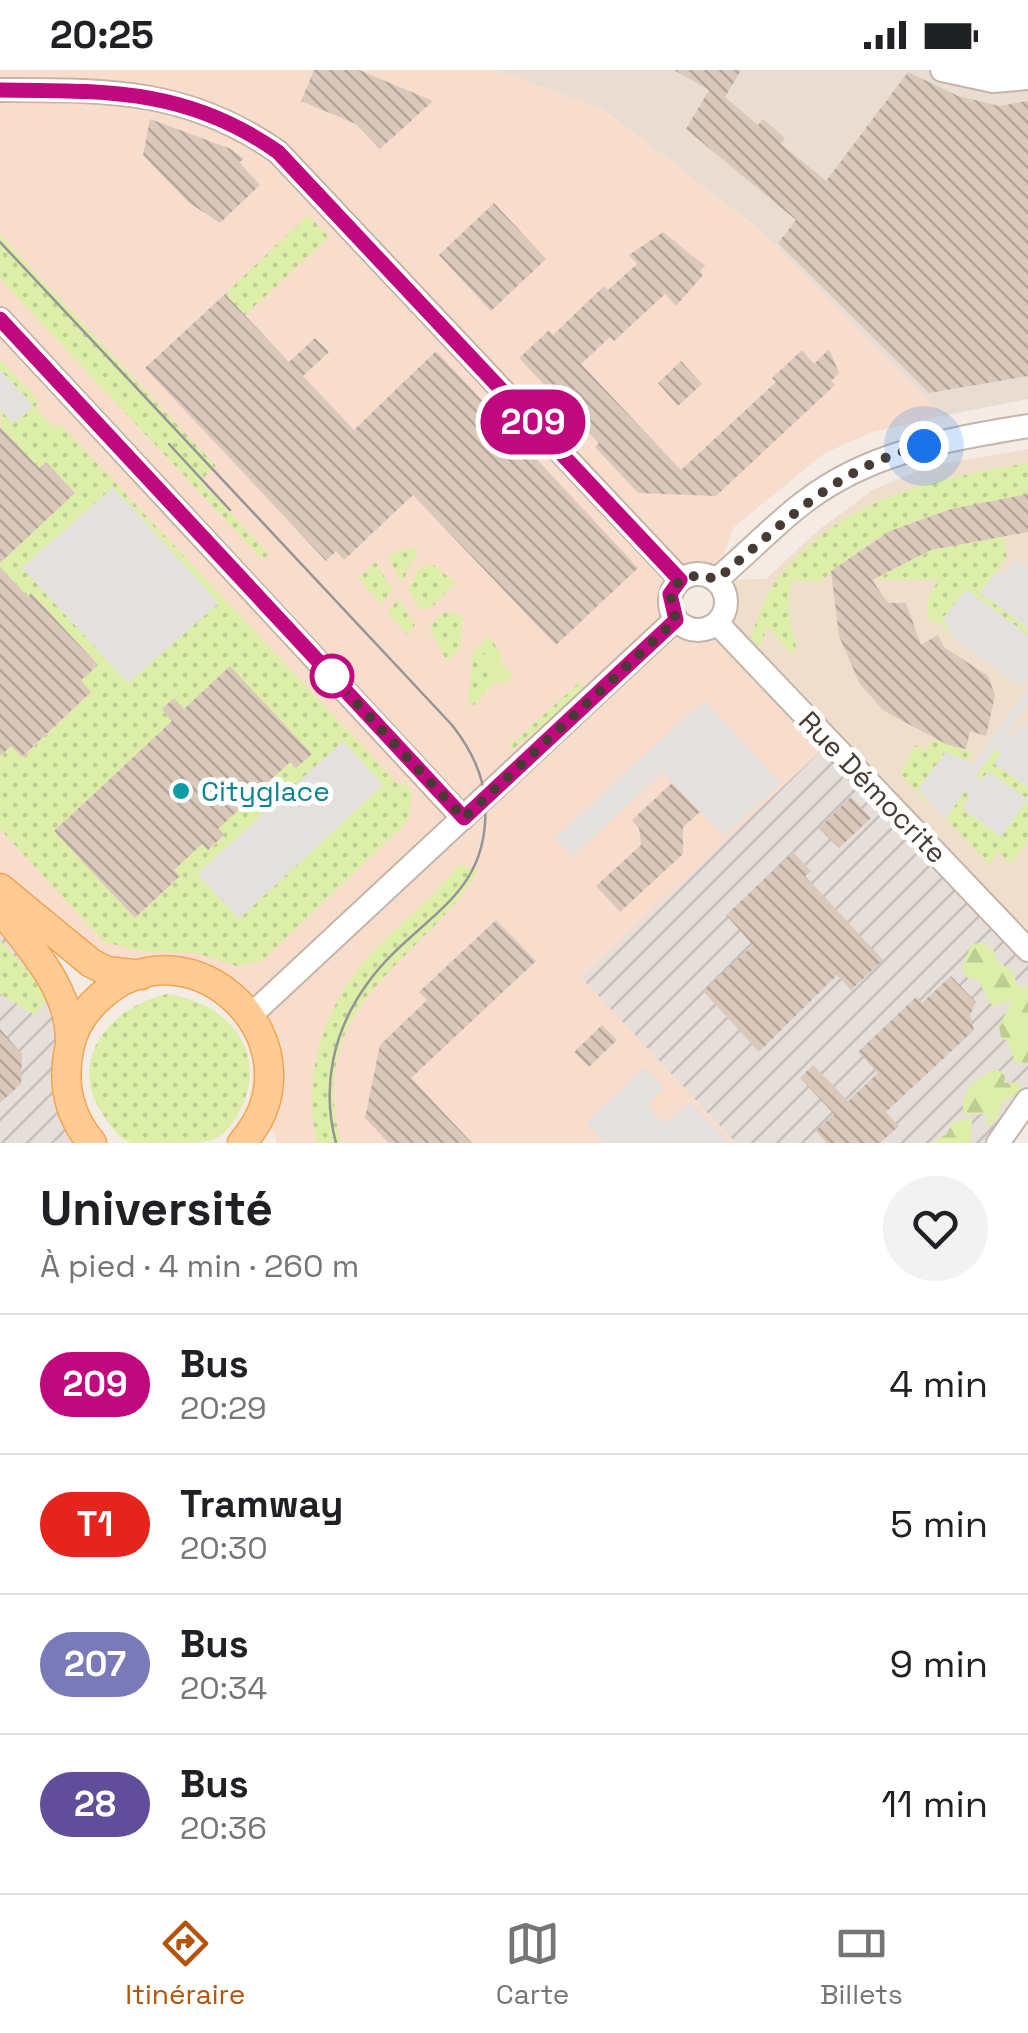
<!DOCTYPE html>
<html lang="fr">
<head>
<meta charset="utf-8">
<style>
	body { margin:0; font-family:"Space Grotesk",sans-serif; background:#f2f2f2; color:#202124; height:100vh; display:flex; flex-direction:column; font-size:38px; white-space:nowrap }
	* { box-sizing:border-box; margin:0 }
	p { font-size:32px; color:#757577 }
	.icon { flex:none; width:55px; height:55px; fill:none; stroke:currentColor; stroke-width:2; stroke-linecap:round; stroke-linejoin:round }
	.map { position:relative; height:1073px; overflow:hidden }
	.panel { display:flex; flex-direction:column; background:#fff; flex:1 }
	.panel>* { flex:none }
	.badge { padding:0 20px; border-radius:32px; font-size:35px; line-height:65px }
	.you { position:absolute; width:50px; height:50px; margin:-25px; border:8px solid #fff; border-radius:50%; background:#1a73e8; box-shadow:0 0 0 15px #1a73e833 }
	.map>.badge { position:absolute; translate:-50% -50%; box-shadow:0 0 0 5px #fff }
	.round { display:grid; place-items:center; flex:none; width:105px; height:105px; border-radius:52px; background:#f2f2f2 }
	.head { display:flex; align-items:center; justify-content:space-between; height:170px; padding:0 40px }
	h1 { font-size:48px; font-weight:600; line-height:75px }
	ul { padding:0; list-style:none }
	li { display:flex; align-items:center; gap:30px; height:140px; padding:0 40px; border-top:2px solid #e0e0e0 }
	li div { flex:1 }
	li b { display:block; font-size:38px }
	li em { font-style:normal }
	li .badge { min-width:110px; font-weight:700; text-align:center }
	.status { display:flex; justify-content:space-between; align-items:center; height:70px; padding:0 50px; background:#fff; direction:ltr }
	.status svg { height:28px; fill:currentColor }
	.tab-bar { display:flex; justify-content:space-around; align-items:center; height:140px; border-top:2px solid #e0e0e0; background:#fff; font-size:28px; color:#757577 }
	.tab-bar a { display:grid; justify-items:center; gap:5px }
	.tab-bar .selected { color:#b45309 }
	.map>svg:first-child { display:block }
	.residential { fill:#e9ddd1 }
	.commercial { fill:#f9ddcc }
	.industrial { fill:url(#industrial-furrows) }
	.education { fill:#efdecc }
	.grass { fill:url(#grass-dots); fill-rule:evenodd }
	.forest { fill:url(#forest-firs) }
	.pitch { fill:#dceea8 }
	.parking { fill:#e4e0dd }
	.building { fill:url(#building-back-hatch) }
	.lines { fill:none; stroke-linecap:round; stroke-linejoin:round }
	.minor-casing { stroke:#c4b5a9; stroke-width:26 }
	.major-casing { stroke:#f2a455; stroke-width:31 }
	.minor { stroke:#fff; stroke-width:22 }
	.major { stroke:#ffcb92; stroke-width:28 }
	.tram { stroke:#959595; stroke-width:2.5 }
	.line-casing { stroke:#fff; stroke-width:22 }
	.line { stroke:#c0087f; stroke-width:15 }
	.walk { stroke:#473b33; stroke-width:10; stroke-dasharray:0 18 }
	.stop-dot { fill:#fff; stroke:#c0087f; stroke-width:5 }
	.culture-dot { fill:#0f9aa8; stroke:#fff; stroke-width:4 }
	.labels { text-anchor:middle; stroke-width:10; stroke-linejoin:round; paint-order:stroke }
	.street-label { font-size:28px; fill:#473b33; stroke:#fff }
	.culture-label { font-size:28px; fill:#0d838f; stroke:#fff; text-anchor:start }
</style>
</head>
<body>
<div class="status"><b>20:25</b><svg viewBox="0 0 49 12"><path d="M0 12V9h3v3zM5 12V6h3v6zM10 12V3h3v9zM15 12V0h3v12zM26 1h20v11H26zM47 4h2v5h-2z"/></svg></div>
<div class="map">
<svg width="1028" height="1073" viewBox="0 0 1028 1073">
	<defs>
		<pattern id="industrial-furrows" width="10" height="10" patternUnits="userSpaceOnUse" patternTransform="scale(2.5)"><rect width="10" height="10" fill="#e6ded9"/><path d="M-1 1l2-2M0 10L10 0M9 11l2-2" fill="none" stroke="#c7bfbb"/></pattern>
		<pattern id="grass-dots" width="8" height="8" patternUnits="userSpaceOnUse" patternTransform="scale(2.5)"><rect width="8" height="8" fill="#dceea8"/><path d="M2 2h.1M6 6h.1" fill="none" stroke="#becd91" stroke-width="1.8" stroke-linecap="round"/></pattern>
		<pattern id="forest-firs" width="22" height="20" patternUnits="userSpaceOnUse" patternTransform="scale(2.5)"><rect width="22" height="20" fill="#dceea8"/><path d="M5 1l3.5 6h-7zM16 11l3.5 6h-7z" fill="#becd91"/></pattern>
		<pattern id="building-back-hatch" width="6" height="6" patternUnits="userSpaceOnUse" patternTransform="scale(2.5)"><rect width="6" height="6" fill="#dac8bb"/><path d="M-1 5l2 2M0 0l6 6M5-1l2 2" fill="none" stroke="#b3a499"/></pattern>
	</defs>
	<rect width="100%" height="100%" fill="#f4ece4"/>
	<!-- residential -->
	<path class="residential" d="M 496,0 L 1028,0 L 1028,329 L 942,346 L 759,159 L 602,39 Z"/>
	<!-- commercial -->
	<path class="commercial" d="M 0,0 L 496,0 L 602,39 L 759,159 L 942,346 L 873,362 L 825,383 L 733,458 L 716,510 L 700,504 L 686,506 L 670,525 L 671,542 L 683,557 L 711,557 L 830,672 L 582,907 L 736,1073 L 276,1073 L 275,1064 L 259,1048 L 268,1017 L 230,924 L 107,901 L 0,818 Z"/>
	<!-- industrial -->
	<path class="industrial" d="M 830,672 L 1028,880 L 1028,1030 L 998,1073 L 736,1073 L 581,907 Z
		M 0,838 L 70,972 L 92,1073 L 0,1073 Z"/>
	<!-- education -->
	<path class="education" d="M 1028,379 L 1028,880 L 717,553 L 726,534 L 716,510 L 766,509 L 817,461 L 874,419 L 931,396 Z"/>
	<!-- grass -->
	<path class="grass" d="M 308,145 L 329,167 L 245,245 L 225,224 Z
		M 0,165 L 216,396 L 200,411 L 269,484 L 263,490 L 0,209 Z
		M 0,290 L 39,331 L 35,337 L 54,358 L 60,354 L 400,716 L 406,711 L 412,726 L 407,752 L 262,891 L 236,896 L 195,883 L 144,882 L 104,872 L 0,759 L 0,686 L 11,676 L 23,687 L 91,623 L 81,611 L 98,594 L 32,524 L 28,527 L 14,512 L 0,525 L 0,493 L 75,423 L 46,392 L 39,398 L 2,359 L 0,340 L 14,354 L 34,336 L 0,300 ZM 113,418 L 219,533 L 22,498 ZM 174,628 L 184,639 L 311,684 L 296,698 L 290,692 L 262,718 L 267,725 L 253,739 L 246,733 L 218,759 L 224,766 L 209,780 L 202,774 L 174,800 L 180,807 L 136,848 L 54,761 L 172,651 L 162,639 Z
		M 1028,393 L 1028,424 L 922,448 L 873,470 L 819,512 L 791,511 L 788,540 L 797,582 L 789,581 L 767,556 L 760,578 L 751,567 C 758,549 764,527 776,511 C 839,428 932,409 1028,393 Z
		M 1003,467 L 1007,487 L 980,523 L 1028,558 L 1028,565 L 966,520 L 943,548 L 953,568 L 939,552 L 930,551 C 923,531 929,526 939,510 L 874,510 L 931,480 Z
		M 412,477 L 418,481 L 402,512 L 387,486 Z
		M 376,492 L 393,521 L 381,534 L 358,508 Z
		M 432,494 L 455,512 L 431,538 L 421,540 L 408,520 L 418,499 Z
		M 399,529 L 415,556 L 407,565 L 387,542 Z
		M 444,542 L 463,545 L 460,578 L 447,592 L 429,557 Z
		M 489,565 L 502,587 L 499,591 L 488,581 L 478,591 L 496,610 L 473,636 L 468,630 L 473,583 Z
		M 580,612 L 586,620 L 512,680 L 509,676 Z
		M 932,669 L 973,683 L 968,691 L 946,682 L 918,719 L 933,740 L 900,704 L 916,675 L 926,681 Z
		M 995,679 L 1001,683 L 994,694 L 1028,717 L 1028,770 L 1012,794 L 997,781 L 990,795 L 946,749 L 965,721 L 971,725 L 962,739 L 1002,766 L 988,702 L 982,710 L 976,706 Z
		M 458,795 L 478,799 L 471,813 C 407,900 305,939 341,1073 L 317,1073 C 301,1002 325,931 375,879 C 403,850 434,828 458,795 Z
		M 0,870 L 50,926 L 35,945 L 0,924 Z
		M 168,924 C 233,934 273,988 235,1049 C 222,1071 207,1073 184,1073 C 169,1073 145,1073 131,1073 C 119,1069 110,1056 104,1046 C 64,990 112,935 168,924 Z"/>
	<!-- forest -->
	<path class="forest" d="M 982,872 L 995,882 L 996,890 L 1013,902 L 1018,917 L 1028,917 L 1028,994 L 1015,992 L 1008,972 L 1001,967 L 999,956 L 1012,931 L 993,936 C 984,927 984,917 976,908 L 968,909 L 962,898 L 971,875 Z
		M 997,999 L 1005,1006 L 1004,1013 L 1018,1012 L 1021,1017 L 1015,1026 L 1003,1031 L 996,1051 L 986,1056 L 987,1044 L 964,1044 C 958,1019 977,1008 997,999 Z
		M 972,1047 L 971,1073 L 931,1073 L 947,1064 L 952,1053 Z"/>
	<!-- pitch -->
	<path class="pitch" d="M 489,580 L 513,605 L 502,616 L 478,591 Z"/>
	<!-- parking -->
	<path class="parking" d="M 0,300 L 34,336 L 14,354 L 0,340 Z
		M 113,417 L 219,533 L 128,613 L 22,498 Z
		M 1015,489 L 1028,498 L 1028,558 L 980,523 L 997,500 L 1004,504 Z
		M 966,519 L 1028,565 L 1028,610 L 1018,615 L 953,568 L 943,548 Z
		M 1028,617 L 1028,633 L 1006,664 L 1012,668 L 1022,653 L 1028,657 L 1028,717 L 994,693 L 1001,683 L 996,679 L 976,706 L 982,710 L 988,701 L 1028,729 L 1001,767 L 962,738 L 970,726 L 965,721 L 946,749 L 918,719 L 946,682 L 974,694 Z
		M 704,630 L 781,713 L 724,766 L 663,702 L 572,787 L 555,768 Z
		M 343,671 L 383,715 L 239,849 L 197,804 Z
		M 645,997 L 664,1018 L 647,1034 L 665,1054 L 690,1032 L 729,1073 L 605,1073 L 586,1052 Z"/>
	<!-- building -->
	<path class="building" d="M 314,0 L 359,0 L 433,31 L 380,79 L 356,54 L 301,31 Z
		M 674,0 L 741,0 L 725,27 L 758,55 L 763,49 L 785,68 L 781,74 L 826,111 L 908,2 L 958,26 L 999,36 L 1028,31 L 1028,306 L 929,323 L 778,173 L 796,150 L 686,59 L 709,20 Z
		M 150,49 L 231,79 L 244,89 L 239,92 L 260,115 L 220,153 L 188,132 L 143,85 Z
		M 494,133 L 546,189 L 491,241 L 439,185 Z
		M 663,162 L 705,196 L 700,201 L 703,205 L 676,236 L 665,224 L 614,271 L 610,267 L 581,294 L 681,400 L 776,312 L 772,308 L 802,280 L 814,294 L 829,279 L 839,303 L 831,311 L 835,315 L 716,426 L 638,423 L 595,377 L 599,373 L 519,288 L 549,260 L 553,265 L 604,216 L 608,220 L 637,194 L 629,185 Z
		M 225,224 L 289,292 L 315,268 L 329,282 L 303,306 L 354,360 L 436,281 L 638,498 L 556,575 L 413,425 L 344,490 L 336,481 L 326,491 L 145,298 Z
		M 681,291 L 702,314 L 678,336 L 658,313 Z
		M 0,357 L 39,398 L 46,392 L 75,423 L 0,493 Z
		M 1028,424 L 1028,462 L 931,480 L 872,510 L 888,533 L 906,533 L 921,575 L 938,565 L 944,577 L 988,606 L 995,625 L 986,666 L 970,661 L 966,679 L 948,675 L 884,641 L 860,614 L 839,566 L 831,501 L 890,461 L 951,439 Z
		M 0,497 L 28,527 L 31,523 L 98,595 L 81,610 L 91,622 L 22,687 L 11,676 L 0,686 Z
		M 230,596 L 312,684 L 296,698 L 290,692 L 262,718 L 268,724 L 252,739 L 246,733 L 218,759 L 224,765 L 208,780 L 202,774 L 174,800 L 180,806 L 135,848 L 54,761 L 172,651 L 162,639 L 174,628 L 184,639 Z
		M 672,713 L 700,742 L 683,757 L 683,784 L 620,842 L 596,816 L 641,775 L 639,758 L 632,750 Z
		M 851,727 L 871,748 L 839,778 L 819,758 Z
		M 793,782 L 811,801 L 805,806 L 883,890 L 851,920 L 837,905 L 759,982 L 703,921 L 753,875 L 726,845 Z
		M 496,850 L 536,891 L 411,1008 L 472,1073 L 389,1073 L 365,1048 L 380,975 L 427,930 L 419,922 Z
		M 951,906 L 976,932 L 970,945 L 974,960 L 886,1042 L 899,1056 L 880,1073 L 827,1073 L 816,1061 L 834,1044 L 800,1008 L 813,995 L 848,1031 L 878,1003 L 858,982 L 916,927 L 922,933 Z
		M 602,955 L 617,970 L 589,997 L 574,982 Z
		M 0,959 L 22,984 L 21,1014 L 0,1033 Z"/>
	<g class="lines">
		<defs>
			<path id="minor" d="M 942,0 L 993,11 L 1028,8
				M 0,20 C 106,20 187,18 278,82 L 680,509
				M 0,249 L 463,748
				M670 532a28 28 0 1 1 56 0a28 28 0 1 1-56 0Z
				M 716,510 C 746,485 773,456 803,433 C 870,381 947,370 1028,356
				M 717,553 L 1028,880
				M 251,945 L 675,550
				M 998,1073 L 1028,1030"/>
			<path id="major" d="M 0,818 L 91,893 L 107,901 L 141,905
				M 0,838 C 30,878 70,918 70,970
				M 92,1073 C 69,1046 62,1014 69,979 C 73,959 84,941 100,927 C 193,843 327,976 242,1073"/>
		</defs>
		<!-- minor casing -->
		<use href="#minor" class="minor-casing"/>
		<!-- major casing -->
		<use href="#major" class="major-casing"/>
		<!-- minor -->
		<use href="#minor" class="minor"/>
		<!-- major -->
		<use href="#major" class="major"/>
		<!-- tram -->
		<path class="tram" d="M 0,172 L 452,655 C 470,678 483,702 485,731 C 492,830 415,846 367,914 C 333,961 321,1017 336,1073
			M 169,374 L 230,440"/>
	</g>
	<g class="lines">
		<defs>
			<path id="line" d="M 0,20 C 106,21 187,18 278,82 L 680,510 L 670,524 L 676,550 L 464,748 L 0,249"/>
		</defs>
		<!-- line casing -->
		<use href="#line" class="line-casing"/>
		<!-- line -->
		<use href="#line" class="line"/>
		<!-- walk -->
		<path class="walk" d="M 332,606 L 320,594 L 464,748 L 676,550 L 670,524 L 680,510 L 702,504 L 716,510 C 783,455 836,396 924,376"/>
	</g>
	<!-- markers -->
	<circle class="stop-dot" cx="332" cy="606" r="20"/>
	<circle class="culture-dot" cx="181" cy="721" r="10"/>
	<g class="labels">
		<!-- street labels -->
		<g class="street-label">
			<text transform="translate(873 717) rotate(46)" y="10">Rue Démocrite</text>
		</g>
		<!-- culture labels -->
		<g class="culture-label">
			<text x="201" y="731">Cityglace</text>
		</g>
	</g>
</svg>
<div class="you" style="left:924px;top:376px"></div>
<b class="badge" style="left:533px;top:352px;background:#c0087f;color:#fff">209</b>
</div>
<section class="panel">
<div class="head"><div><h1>Université</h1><p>À pied · 4 min · 260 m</p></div><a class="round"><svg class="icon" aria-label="heart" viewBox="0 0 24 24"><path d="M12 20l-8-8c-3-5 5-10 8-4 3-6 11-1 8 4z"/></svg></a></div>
<ul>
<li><span class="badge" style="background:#c0087f;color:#fff">209</span><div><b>Bus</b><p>20:29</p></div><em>4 min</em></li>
<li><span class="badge" style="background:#e5251d;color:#fff">T1</span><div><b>Tramway</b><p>20:30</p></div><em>5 min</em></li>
<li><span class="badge" style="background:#7a7ab9;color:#fff">207</span><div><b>Bus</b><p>20:34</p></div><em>9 min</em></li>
<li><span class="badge" style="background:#614e9b;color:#fff">28</span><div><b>Bus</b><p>20:36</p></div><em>11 min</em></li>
</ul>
</section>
<nav class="tab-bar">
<a class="selected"><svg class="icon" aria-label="directions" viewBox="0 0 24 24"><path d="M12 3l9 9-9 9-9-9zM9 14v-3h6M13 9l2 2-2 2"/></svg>Itinéraire</a>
<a><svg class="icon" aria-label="map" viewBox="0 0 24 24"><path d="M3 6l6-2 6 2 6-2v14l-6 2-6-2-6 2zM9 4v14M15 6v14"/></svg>Carte</a>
<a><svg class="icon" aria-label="tickets" viewBox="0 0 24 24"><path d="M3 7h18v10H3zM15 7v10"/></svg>Billets</a>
</nav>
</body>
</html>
